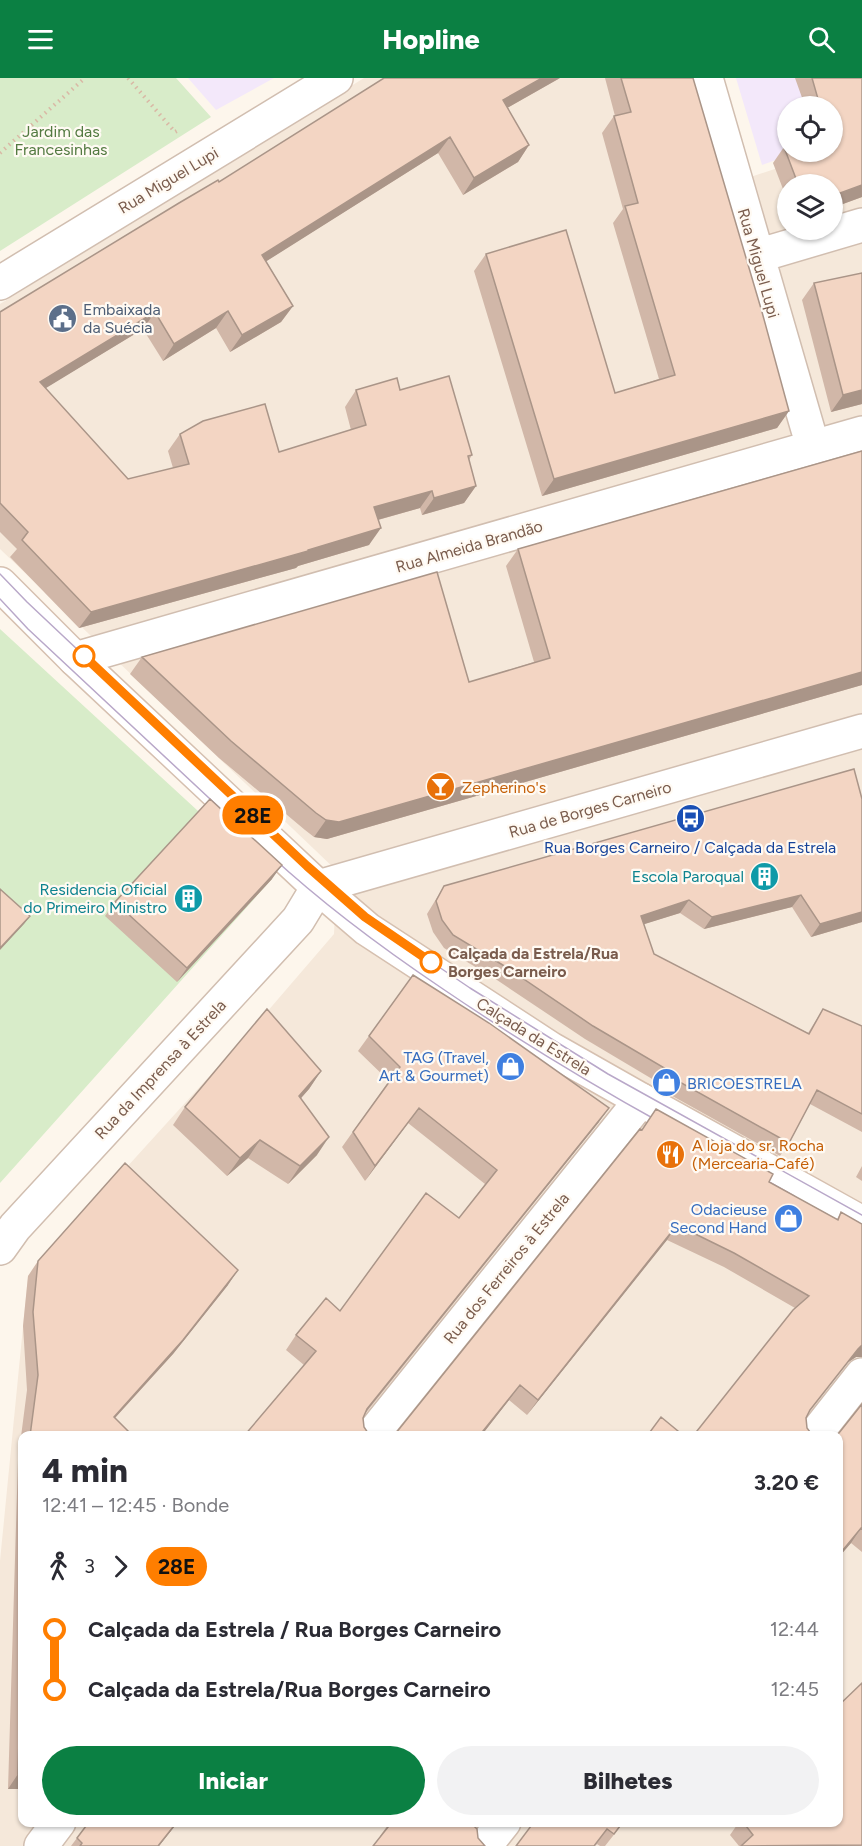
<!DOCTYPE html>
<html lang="pt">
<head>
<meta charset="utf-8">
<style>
	body { margin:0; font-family:Figtree,sans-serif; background:#f2f2f3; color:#2b2b33; height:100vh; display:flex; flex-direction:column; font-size:22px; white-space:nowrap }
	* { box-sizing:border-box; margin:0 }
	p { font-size:20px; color:#7c7c81 }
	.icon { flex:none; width:33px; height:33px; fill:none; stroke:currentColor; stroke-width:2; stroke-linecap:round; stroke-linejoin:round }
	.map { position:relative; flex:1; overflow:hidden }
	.sheet { position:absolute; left:18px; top:1353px; width:825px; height:396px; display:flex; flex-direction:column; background:#fff; border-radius:12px; box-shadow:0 2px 4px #0004 }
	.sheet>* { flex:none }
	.badge { padding:0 12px; border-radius:20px; font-size:21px; line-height:39px }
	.controls { position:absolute; left:777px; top:18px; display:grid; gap:12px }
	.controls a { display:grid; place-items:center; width:66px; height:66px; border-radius:50%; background:#fff; box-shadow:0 2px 4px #0004; font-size:30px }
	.map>.badge { position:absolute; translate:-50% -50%; box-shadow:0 0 0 3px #fff }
	.legs { display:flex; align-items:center; gap:9px; height:66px; padding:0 24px; font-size:20px }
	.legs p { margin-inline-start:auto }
	.summary { display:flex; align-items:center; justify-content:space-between; height:102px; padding:0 24px }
	h1 { font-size:33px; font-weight:800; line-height:45px }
	.button { display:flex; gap:12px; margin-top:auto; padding:12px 24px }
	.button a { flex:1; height:69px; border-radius:36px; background:#0b8043; color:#fff; font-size:24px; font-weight:800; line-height:69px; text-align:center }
	.button a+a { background:#f2f2f3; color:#2b2b33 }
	ul { padding:0 24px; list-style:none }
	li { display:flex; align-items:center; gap:21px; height:60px; font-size:22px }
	li i { display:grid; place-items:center; width:9px; height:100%; margin:0 8px; background:currentColor }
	li i::after { content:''; width:15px; height:15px; margin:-8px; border:4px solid; border-radius:50%; background:#fff }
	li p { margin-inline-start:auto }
	li:first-child i { background:linear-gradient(#0000 50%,currentColor 0) }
	li:last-child i { background:linear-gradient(currentColor 50%,#0000 0) }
	header { display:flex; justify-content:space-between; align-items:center; height:78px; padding:0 24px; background:#0b8043; color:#fff; font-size:27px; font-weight:800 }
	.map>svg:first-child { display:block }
	.residential { fill:#f5e8da; fill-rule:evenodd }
	.education { fill:#f3e8fa }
	.green { fill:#d8ecc9 }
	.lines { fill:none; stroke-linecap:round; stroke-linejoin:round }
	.street-casing { stroke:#d1beb0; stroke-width:36 }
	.secondary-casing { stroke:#d6c0b0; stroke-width:36 }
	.path { stroke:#d9b8a5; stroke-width:4; stroke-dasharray:1.5 4.5; stroke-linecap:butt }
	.street { stroke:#fff; stroke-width:33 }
	.secondary { stroke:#fff; stroke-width:33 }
	.tram { stroke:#b9a8c9; stroke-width:1.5 }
	.wall { fill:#d1b7a8 }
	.shaded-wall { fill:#aa9588 }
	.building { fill:#f3d5c3; stroke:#aa9588; stroke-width:1.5 }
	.line-1-casing { stroke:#fff; stroke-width:14 }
	.line-1 { stroke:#ff7e00; stroke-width:9 }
	.stop-1-dot { fill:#fff; stroke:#ff7e00; stroke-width:3 }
	.labels { text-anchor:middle; stroke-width:4.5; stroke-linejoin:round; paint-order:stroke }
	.park-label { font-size:16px; fill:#537a41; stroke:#fffaf3 }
	.street-label { font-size:16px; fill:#7a5c4d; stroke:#fffaf3 }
	.service-label { font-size:16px; fill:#4e5e75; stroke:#fffaf3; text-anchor:start }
	.food-label { font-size:16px; fill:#c56008; stroke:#fffaf3; text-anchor:start }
	.transit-label { font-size:16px; fill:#164399; stroke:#fffaf3 }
	.culture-label { font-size:16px; fill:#0d838f; stroke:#fffaf3; text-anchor:end }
	.stop-label { font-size:16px; font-weight:bold; fill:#7a5c4d; stroke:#fffaf3; text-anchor:start }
	.shop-label { font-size:16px; fill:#366cbe; stroke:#fffaf3; text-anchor:end }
</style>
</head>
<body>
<header><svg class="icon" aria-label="menu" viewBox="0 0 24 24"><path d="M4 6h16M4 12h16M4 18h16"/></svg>Hopline<svg class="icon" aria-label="search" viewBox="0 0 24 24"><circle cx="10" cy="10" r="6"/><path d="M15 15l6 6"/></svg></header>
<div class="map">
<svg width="862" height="1768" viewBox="0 0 862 1768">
	<rect width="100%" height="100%" fill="#fdf6ec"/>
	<!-- residential -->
	<path class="residential" d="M 364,0 L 683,0 L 717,110 L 826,74 L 832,74 L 862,61 L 862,1768 L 0,1768 L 0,1483 L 28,1198 L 254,949 L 334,856 L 337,793 L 0,471 L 0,226 ZM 788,106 L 832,106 L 832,152 L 788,152 ZM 22,1358 L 838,1358 L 838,1744 L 22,1744 Z"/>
	<!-- education -->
	<path class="education" d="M 188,0 L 274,0 L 216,32 Z
		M 736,0 L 862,0 L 832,28 L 788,28 L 788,74 L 798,74 L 762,87 Z"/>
	<!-- green -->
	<path class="green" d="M 0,0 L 176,0 L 211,39 L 0,173 Z
		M 0,551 L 272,801 L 0,1105 Z"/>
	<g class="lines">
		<defs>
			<path id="street" d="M 706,0 L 813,369
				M 757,178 L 862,147
				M 0,205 L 336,0
				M 75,581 L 862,355
				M 0,1170 L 15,1149 L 298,842 L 318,809 L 862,653
				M 371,1358 L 641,1022
				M 814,1358 L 862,1297
				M 41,1768 L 59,1744
				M 485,1768 L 504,1744"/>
			<path id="secondary" d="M 0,506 L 75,581 L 318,809 L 367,851 L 551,971 L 641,1022 L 862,1145"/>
		</defs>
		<!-- street casing -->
		<use href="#street" class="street-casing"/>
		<!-- secondary casing -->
		<use href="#secondary" class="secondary-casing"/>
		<!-- path -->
		<path class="path" d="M 128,0 L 175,54 L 177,53
			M 0,75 L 85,0"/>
		<!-- street -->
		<use href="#street" class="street"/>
		<!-- secondary -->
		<use href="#secondary" class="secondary"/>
		<!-- tram -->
		<path class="tram" d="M 0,496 L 27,524 L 307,788 L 365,839 L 470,910 L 608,996 L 862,1137
			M 0,521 L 28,551 L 224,734
			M 270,777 C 324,827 382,870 443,911 C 515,960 589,1005 665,1047
			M 755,1096 L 794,1118"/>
	</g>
	<!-- wall -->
	<path class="wall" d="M 560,0 L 507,30 L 529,67 L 518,84 L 463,117 L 438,75 L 266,183 L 293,228 L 281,244 L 230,274 L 216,250 L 163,283 L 143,251 L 45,310 L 128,401 L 173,390 L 168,373 L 180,356 L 279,374 L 351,352 L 345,329 L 356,312 L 400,312 L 472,377 L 469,382 L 476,408 L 464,425 L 422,437 L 420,430 L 378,442 L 369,467 L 298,488 L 296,490 L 79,550 L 10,479 L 17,471 L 0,454 L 0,234 L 219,104 Z
		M 605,0 L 693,0 L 789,333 L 777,350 L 542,418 L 474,193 L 486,176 L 615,315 L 659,301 L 613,145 L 623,131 L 602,55 L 614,38 L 615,38 Z
		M 795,0 L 862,0 L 862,119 L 832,130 L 832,106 L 788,106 L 788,124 L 773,85 L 784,69 L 832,74 L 832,28 L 805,28 Z
		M 862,195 L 862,326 L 831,334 L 802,222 L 814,205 Z
		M 862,373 L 862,607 L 327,761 L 314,759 L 305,752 L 219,680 L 130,596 L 142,579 L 469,604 L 534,584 L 506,488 L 518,471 Z
		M 854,691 L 862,844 L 811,859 L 792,829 L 704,851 L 680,835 L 644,846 L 654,876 L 808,955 L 823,931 L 862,948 L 862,1054 L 810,1026 L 789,1065 L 780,1078 L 667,1015 L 669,1011 L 585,961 L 497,902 L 444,870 L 433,854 L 427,836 L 444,808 Z
		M 272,801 L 177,904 L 105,838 L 115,824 Z
		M 413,897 L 599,1044 L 365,1336 L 363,1340 L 364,1349 L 304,1287 L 286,1272 L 296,1257 L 340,1233 L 459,1140 L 485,1106 L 408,1045 L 365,1103 L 342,1069 L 389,1003 L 358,973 Z
		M 321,993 L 309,1011 L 301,1020 L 317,1077 L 288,1106 L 248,1080 L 227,1098 L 173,1047 L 185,1029 Z
		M 640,1051 L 769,1104 L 837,1141 L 841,1134 L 862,1146 L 862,1279 L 856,1279 L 847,1285 L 808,1335 L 693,1358 L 795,1230 L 724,1189 L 667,1162 L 527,1337 L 509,1322 L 481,1358 L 392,1358 L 396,1355 Z
		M 862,1088 L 862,1103 L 856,1099 Z
		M 38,1183 L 228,1207 L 173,1276 L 115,1340 L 133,1358 L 22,1358 L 22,1714 L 21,1711 L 8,1711 L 18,1382 L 27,1312 L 23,1248 L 28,1198 Z
		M 862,1326 L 862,1474 L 851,1465 L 838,1480 L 839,1355 Z
		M 89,1744 L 178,1744 L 159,1768 L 71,1768 Z
		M 390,1744 L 470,1744 L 381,1759 L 380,1758 Z
		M 534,1744 L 624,1744 L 605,1768 L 600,1768 L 597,1766 L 595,1768 L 516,1768 Z
		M 739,1744 L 838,1744 L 862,1768 L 739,1768 L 730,1757 Z"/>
	<!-- shaded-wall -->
	<path class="shaded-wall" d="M 542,0 L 560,0 L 491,39 L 503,22 Z
		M 450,59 L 438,75 L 251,193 L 262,177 Z
		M 529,67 L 518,84 L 463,117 L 474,100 Z
		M 862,107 L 862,119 L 832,130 L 832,118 Z
		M 293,228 L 281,244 L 230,274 L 242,257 Z
		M 228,233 L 216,250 L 163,283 L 174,266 Z
		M 155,234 L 143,251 L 28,321 L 40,304 Z
		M 862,312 L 862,326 L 831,334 L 843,317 Z
		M 789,333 L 777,350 L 542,418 L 554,401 Z
		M 476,408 L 464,425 L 422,437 L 434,420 Z
		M 432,413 L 420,430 L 363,446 L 374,429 Z
		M 381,450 L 369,467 L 298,488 L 296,490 L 79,550 L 91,534 Z
		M 862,594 L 862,607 L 327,761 L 314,759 L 326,742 Z
		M 282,787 L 272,801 L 177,904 L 187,890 Z
		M 801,817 L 792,829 L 704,851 L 712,839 Z
		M 689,822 L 680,835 L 632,850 L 641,838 Z
		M 862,834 L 862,844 L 811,859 L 820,846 Z
		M 30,838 L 24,846 L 0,872 L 0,870 Z
		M 321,993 L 309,1011 L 287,1036 L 299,1018 Z
		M 419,1030 L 408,1045 L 365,1103 L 375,1088 Z
		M 609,1030 L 599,1044 L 356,1346 L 367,1331 Z
		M 329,1059 L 317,1077 L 288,1106 L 300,1088 Z
		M 260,1062 L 248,1080 L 227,1098 L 240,1080 Z
		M 677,1147 L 667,1162 L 527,1337 L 538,1322 Z
		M 238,1192 L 228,1207 L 173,1276 L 103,1353 L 114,1339 Z
		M 862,1267 L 862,1279 L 856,1279 L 847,1285 L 799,1346 L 810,1332 L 858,1271 Z
		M 520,1307 L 509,1322 L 481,1358 L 479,1358 Z
		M 861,1450 L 851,1465 L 838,1480 L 838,1478 Z
		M 18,1696 L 22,1696 L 22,1710 L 21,1711 L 8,1711 Z
		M 177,1744 L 178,1744 L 159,1768 L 158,1768 Z"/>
	<!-- building -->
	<path class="building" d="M 384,0 L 542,0 L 503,22 L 529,67 L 474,100 L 450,59 L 262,177 L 293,228 L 242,257 L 228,233 L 174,266 L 155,234 L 40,304 L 128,401 L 189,386 L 180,356 L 203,343 L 265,326 L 279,374 L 366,347 L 356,312 L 397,300 L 400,312 L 449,298 L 472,377 L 468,378 L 476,408 L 434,420 L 432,413 L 374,429 L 381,450 L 308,472 L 308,473 L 91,534 L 22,462 L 28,454 L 0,425 L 0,234 L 179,125 L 218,102 L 219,104 Z
		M 621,0 L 693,0 L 762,234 L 789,333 L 554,401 L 486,176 L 566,152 L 615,315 L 675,297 L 625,128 L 638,125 L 614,38 L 631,34 Z
		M 812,0 L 862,0 L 862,107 L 832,118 L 832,106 L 798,106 L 784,69 L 788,68 L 788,74 L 832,74 L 832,28 L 820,28 Z
		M 862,195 L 862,312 L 843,317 L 814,205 Z
		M 862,373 L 862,594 L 339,744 L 326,742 L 316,735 L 231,663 L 142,579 L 437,494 L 469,604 L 550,580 L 518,471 Z
		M 854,691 L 862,721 L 862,834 L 820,846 L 801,817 L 712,839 L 689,822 L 641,838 L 654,876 L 809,956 L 823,931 L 862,948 L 862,1036 L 817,1012 L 789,1065 L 676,1002 L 678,998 L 593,948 L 506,889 L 453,857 L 442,842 L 436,823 L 444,808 Z
		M 210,721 L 282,787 L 187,890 L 115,824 Z
		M 0,811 L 30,838 L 0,870 Z
		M 413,897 L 489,945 L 609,1030 L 367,1331 L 363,1340 L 364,1349 L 370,1358 L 244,1358 L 316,1273 L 296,1257 L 326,1220 L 340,1233 L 426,1115 L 459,1140 L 497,1092 L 419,1030 L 375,1088 L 353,1054 L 400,989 L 369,958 Z
		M 267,931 L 321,993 L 299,1018 L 329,1059 L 300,1088 L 260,1062 L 240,1080 L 185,1029 Z
		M 656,1031 L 773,1096 L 769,1104 L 838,1142 L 841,1134 L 862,1146 L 862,1267 L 858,1271 L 810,1332 L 806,1340 L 807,1350 L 813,1358 L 693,1358 L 793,1232 L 809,1218 L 734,1175 L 677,1147 L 538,1322 L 520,1307 L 479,1358 L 392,1358 L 396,1355 L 640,1051 L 642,1052 Z
		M 125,1085 L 238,1192 L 183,1262 L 114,1339 L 133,1358 L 30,1358 L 38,1297 L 33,1234 L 38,1183 Z
		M 862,1326 L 862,1451 L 861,1450 L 838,1478 L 838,1358 L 835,1358 L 839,1355 Z
		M 661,1339 L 684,1358 L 647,1358 Z
		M 22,1559 L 22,1696 L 18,1696 Z
		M 862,1605 L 862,1767 L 741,1768 L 753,1757 L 743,1744 L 838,1744 L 838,1628 Z
		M 89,1744 L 177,1744 L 158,1768 L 80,1768 L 82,1765 L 77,1760 Z
		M 392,1744 L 470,1744 L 477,1751 L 478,1760 L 485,1768 L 373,1768 Z
		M 534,1744 L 623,1744 L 614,1756 L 607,1751 L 594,1768 L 516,1768 Z"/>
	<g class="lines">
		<defs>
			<path id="line-1" d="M 84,578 L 307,788 L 365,839 L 431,884"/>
		</defs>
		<!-- line-1 casing -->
		<use href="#line-1" class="line-1-casing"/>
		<!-- line-1 -->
		<use href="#line-1" class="line-1"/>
	</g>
	<!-- icons -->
	<defs>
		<symbol id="civic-disc" viewBox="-11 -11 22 22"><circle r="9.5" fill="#5c6f8a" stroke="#fffaf3"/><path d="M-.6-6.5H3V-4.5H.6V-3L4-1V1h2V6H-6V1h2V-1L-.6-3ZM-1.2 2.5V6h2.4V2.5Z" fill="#fff"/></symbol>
		<symbol id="bar-disc" viewBox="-11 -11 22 22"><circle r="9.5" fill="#e8710a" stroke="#fffaf3"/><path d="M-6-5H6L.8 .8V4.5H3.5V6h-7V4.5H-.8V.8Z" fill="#fff"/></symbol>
		<symbol id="bus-disc" viewBox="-11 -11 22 22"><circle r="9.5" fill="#1a4fb4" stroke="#fffaf3"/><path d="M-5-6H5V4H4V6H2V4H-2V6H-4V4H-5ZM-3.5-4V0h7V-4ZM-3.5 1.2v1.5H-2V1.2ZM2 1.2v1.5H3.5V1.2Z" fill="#fff"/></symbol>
		<symbol id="building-disc" viewBox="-11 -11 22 22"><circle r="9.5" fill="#0f9aa8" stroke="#fffaf3"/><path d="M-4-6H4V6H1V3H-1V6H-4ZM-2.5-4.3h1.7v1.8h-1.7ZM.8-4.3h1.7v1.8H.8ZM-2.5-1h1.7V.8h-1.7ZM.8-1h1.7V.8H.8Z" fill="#fff"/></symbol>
		<symbol id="shop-disc" viewBox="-11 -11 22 22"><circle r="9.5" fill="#3f7fe0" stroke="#fffaf3"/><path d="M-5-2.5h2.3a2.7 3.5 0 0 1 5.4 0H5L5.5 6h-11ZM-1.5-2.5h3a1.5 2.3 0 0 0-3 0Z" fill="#fff"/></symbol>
		<symbol id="restaurant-disc" viewBox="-11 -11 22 22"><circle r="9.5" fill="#e8710a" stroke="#fffaf3"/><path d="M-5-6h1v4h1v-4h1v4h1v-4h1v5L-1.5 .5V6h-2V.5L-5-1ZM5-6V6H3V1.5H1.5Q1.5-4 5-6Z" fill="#fff"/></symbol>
	</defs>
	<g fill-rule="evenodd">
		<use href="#civic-disc" x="46" y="224" width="33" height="33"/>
		<use href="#bar-disc" x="424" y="692" width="33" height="33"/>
		<use href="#bus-disc" x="674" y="724" width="33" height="33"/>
		<use href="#building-disc" x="748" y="782" width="33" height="33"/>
		<use href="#building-disc" x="172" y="804" width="33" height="33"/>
		<use href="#shop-disc" x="494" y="972" width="33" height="33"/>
		<use href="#shop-disc" x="650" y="988" width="33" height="33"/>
		<use href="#restaurant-disc" x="654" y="1060" width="33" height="33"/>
		<use href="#shop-disc" x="772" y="1124" width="33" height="33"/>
	</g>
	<!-- markers -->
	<g class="stop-1-dot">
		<circle cx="84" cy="578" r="10"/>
		<circle cx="431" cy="884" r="10"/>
	</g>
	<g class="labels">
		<!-- park labels -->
		<g class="park-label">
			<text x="61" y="59">Jardim das<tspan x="61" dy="18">Francesinhas</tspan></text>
		</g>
		<!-- street labels -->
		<g class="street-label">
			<text transform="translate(168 102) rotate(-31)" y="6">Rua Miguel Lupi</text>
			<text transform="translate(759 185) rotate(74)" y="6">Rua Miguel Lupi</text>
			<text transform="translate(469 468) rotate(-16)" y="6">Rua Almeida Brandão</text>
			<text transform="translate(590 731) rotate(-16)" y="6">Rua de Borges Carneiro</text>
			<text transform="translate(534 958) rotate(32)" y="6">Calçada da Estrela</text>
			<text transform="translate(160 991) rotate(-47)" y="6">Rua da Imprensa à Estrela</text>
			<text transform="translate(506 1190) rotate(-51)" y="6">Rua dos Ferreiros à Estrela</text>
		</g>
		<!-- service labels -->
		<g class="service-label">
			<text x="83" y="237">Embaixada<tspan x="83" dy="18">da Suécia</tspan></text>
		</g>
		<!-- food labels -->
		<g class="food-label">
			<text x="462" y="715">Zepherino's</text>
			<text x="692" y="1073">A loja do sr. Rocha<tspan x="692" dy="18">(Mercearia-Café)</tspan></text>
		</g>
		<!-- transit labels -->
		<g class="transit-label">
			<text x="690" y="775">Rua Borges Carneiro / Calçada da Estrela</text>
		</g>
		<!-- culture labels -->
		<g class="culture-label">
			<text x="744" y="804">Escola Paroqual</text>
			<text x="167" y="817">Residencia Oficial<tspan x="167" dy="18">do Primeiro Ministro</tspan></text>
		</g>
		<!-- stop labels -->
		<g class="stop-label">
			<text x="448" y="881">Calçada da Estrela/Rua<tspan x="448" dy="18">Borges Carneiro</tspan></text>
		</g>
		<!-- shop labels -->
		<g class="shop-label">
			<text x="489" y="985">TAG (Travel,<tspan x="489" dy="18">Art &amp; Gourmet)</tspan></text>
			<text x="687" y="1011" text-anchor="start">BRICOESTRELA</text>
			<text x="767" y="1137">Odacieuse<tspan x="767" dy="18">Second Hand</tspan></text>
		</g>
	</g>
</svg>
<div class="controls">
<a><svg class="icon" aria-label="locate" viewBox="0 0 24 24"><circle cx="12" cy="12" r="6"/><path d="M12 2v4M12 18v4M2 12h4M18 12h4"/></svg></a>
<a><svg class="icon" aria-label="layers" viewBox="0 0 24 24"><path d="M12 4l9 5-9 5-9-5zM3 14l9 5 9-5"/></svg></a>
</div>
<b class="badge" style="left:253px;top:737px;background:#ff7e00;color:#111">28E</b>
<section class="sheet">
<div class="summary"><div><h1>4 min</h1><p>12:41 – 12:45 · Bonde</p></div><b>3.20 €</b></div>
<div class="legs"><svg class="icon" aria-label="walk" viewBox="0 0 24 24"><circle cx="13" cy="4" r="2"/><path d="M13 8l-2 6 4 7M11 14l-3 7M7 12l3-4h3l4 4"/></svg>3<svg class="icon" aria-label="forward" viewBox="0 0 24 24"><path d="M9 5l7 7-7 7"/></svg><b class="badge" style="background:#ff7e00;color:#111">28E</b></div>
<ul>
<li><i style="color:#ff7e00"></i><b>Calçada da Estrela / Rua Borges Carneiro</b><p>12:44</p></li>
<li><i style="color:#ff7e00"></i><b>Calçada da Estrela/Rua Borges Carneiro</b><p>12:45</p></li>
</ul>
<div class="button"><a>Iniciar</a><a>Bilhetes</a></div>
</section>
</div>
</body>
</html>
